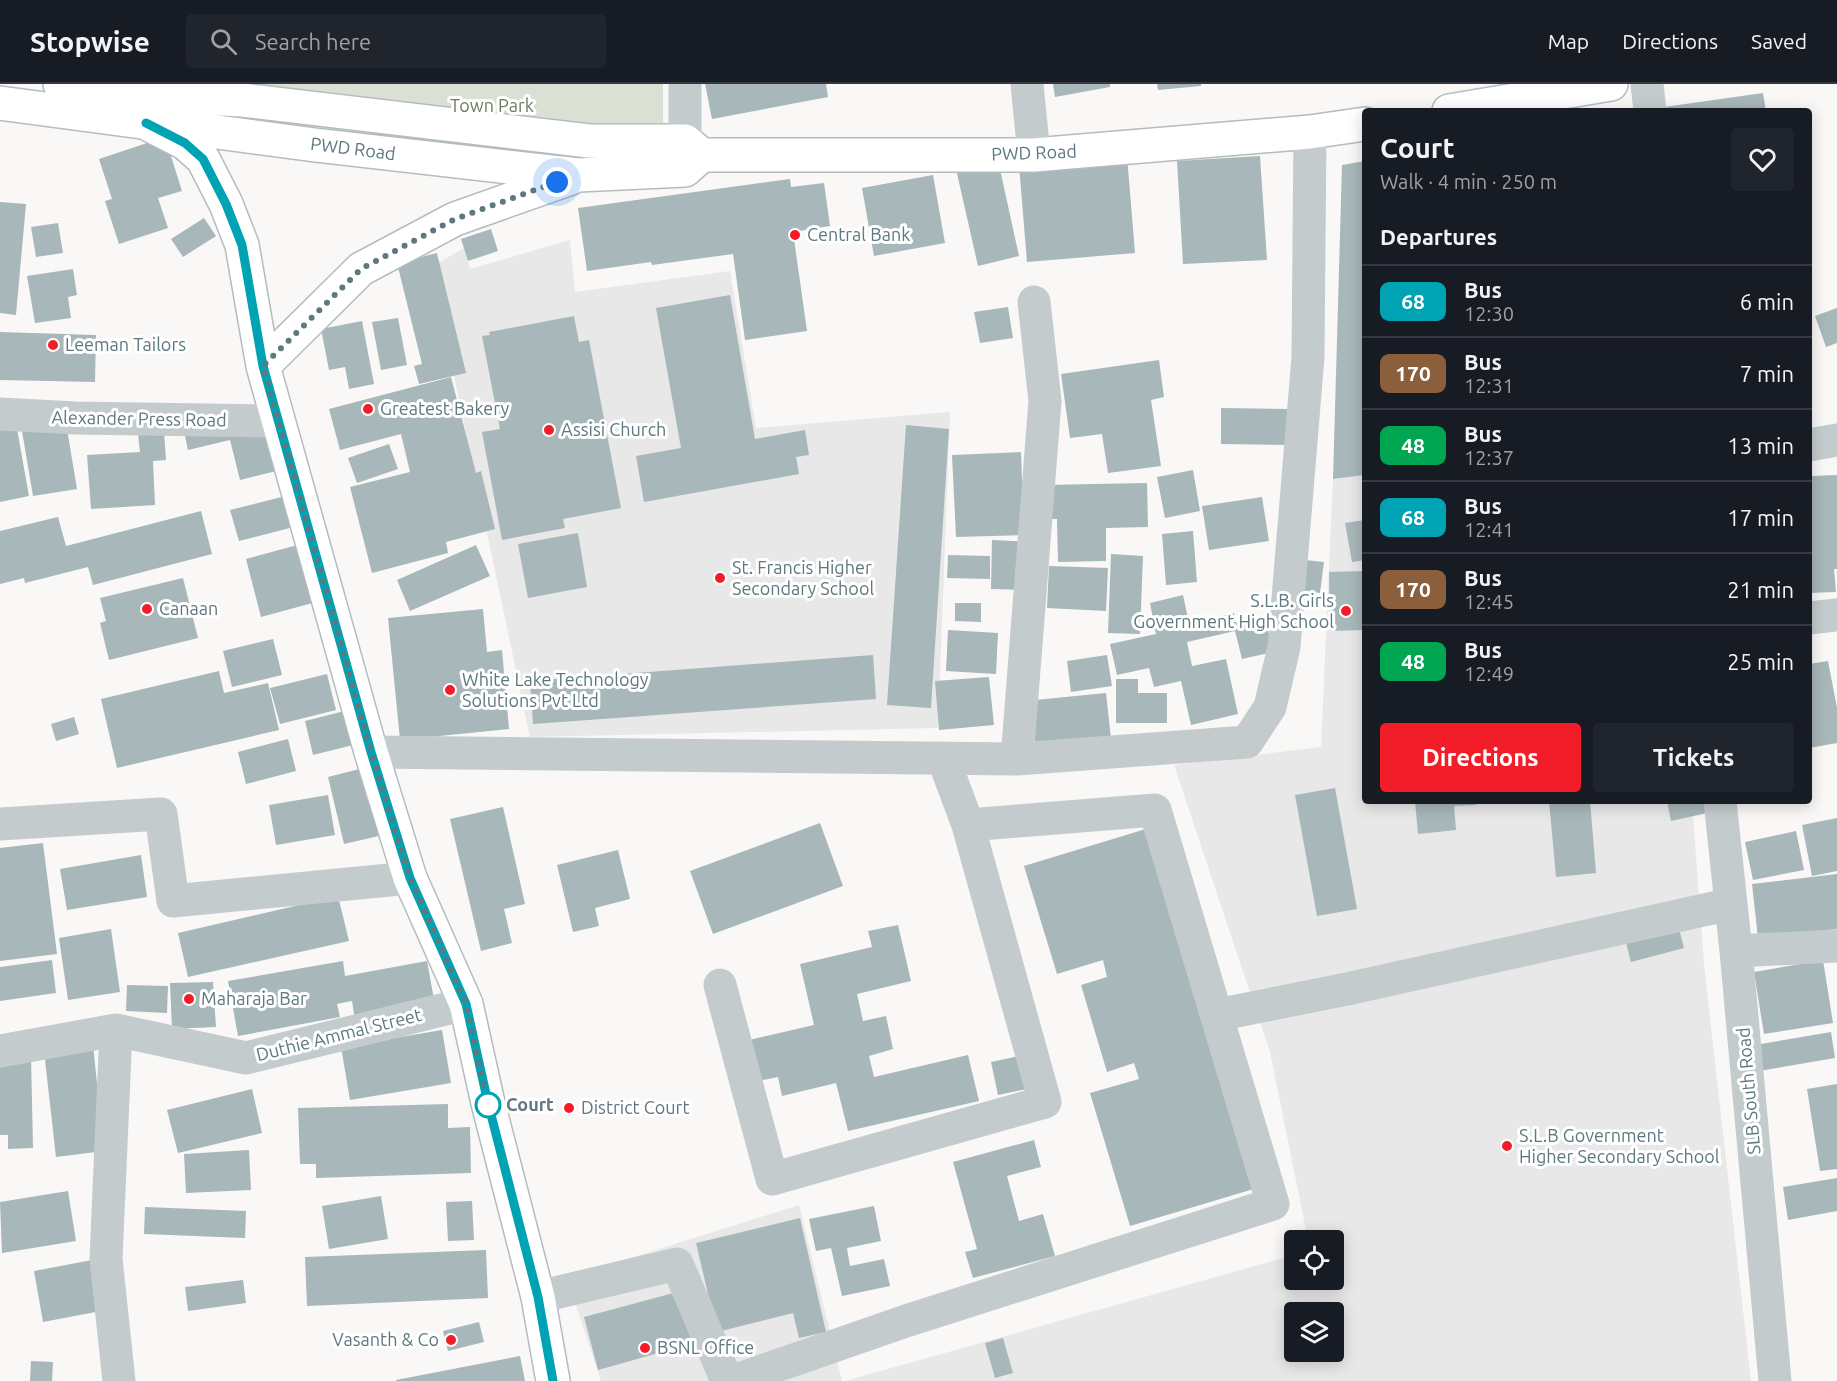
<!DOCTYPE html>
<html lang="en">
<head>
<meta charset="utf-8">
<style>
	body { margin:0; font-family:Ubuntu,sans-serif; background:#20242c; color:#f1f3f6; height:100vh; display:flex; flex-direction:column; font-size:22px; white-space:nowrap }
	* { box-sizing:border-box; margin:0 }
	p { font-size:20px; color:#9ea1a6 }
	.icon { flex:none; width:33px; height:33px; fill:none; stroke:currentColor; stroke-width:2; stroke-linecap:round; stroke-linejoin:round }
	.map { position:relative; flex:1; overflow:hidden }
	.drawer { position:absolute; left:1362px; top:24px; width:450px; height:696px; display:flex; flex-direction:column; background:#171b24; border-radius:6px; box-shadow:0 3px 15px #0003 }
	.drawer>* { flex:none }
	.badge { padding:0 12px; border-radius:9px; font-size:21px; line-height:39px }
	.controls { position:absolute; left:1284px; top:1146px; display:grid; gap:12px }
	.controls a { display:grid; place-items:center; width:60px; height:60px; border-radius:6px; background:#171b24; box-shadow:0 3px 15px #0003; font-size:30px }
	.you { position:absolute; width:30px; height:30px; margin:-15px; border:4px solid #fff; border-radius:50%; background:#1a73e8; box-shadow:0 0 0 9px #1a73e833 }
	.map>.badge { position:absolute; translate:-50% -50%; box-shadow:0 0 0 3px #fff }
	h2 { padding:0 18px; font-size:22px; line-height:54px }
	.round { display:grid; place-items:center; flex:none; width:63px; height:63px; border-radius:6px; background:#20242c }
	.headline { display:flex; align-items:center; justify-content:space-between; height:102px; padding:0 18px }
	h1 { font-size:28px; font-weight:600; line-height:45px }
	.action { display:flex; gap:12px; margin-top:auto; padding:12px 18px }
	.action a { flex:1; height:69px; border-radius:6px; background:#f31d29; color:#fff; font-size:24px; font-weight:600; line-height:69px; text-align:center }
	.action a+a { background:#20242c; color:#f1f3f6 }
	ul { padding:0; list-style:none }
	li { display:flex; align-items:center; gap:18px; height:72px; padding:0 18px; border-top:2px solid #363941 }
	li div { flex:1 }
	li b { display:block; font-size:22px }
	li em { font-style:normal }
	li .badge { min-width:66px; font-weight:700; text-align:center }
	header { display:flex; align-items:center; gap:36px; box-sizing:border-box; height:84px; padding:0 30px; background:#171b24; border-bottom:2px solid #363941 }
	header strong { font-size:28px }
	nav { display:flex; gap:33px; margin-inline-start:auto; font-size:21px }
	.search { width:420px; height:54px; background:#20242c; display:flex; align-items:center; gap:15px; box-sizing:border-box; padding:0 21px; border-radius:6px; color:#9ea1a6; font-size:22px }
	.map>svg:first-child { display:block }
	.built { fill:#e7e8e7; fill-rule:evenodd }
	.green { fill:#dbe0d5 }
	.building { fill:#a8b7b9 }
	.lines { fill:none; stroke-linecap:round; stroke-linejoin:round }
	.major-casing { stroke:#b3bcbe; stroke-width:36 }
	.minor { stroke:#c4cbcd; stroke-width:33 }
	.major { stroke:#fff; stroke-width:33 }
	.line-casing { stroke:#fff; stroke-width:14 }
	.line { stroke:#00a3b4; stroke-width:9 }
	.walk { stroke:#5d787e; stroke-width:6; stroke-dasharray:0 10.8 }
	.poi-dot { fill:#f31d29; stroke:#fff; stroke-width:2 }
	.stop-dot { fill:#fff; stroke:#00a3b4; stroke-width:3 }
	.labels { text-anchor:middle; stroke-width:6; stroke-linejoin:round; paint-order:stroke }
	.park-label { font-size:18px; fill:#6d7b61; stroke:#fff }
	.street-label { font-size:18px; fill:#5d787e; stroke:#fff }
	.poi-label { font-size:18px; fill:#5d787e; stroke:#fff; text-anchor:start }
	.stop-label { font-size:18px; font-weight:bold; fill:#5d787e; stroke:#fff; text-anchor:start }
</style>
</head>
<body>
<header>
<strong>Stopwise</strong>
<div class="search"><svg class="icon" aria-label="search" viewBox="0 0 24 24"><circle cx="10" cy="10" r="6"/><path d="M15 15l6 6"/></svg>Search here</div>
<nav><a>Map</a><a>Directions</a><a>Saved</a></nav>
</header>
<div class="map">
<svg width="1837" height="1297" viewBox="0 0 1837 1297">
	<rect width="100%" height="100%" fill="#f9f8f6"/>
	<!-- built -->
	<path class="built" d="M 570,156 L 575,208 L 730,187 L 756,344 L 950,328 L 938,644 L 530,653 L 431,183 L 464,164 L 470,185 Z
		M 1365,391 L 1365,717 L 1692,717 L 1704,880 L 1751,1297 L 845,1297 L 1294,1171 L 1294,1196 L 1334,1196 L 1334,1156 L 1308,1156 L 1270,968 L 1174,681 L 1321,663 L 1333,395 ZM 1294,1228 L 1334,1228 L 1334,1268 L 1294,1268 Z
		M 799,1121 L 842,1297 L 601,1297 L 567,1194 Z"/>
	<!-- green -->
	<path class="green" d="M 239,0 L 663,0 L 663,43 L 496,46 Z"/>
	<!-- building -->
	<path class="building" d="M 705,0 L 826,0 L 828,13 L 712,35 Z
		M 1053,0 L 1110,0 L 1110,3 L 1055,13 Z
		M 1157,0 L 1201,0 L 1201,2 L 1158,6 Z
		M 1763,9 L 1766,27 L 1665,27 L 1664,23 Z
		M 165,53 L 182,107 L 158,114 L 168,144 L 119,160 L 105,117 L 112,115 L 99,75 Z
		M 1127,72 L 1135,169 L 1027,178 L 1019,81 Z
		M 1260,72 L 1267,176 L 1183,180 L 1177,77 Z
		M 998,76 L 1019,172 L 978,182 L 956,85 Z
		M 1365,77 L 1365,391 L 1333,395 L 1342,81 Z
		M 933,91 L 945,159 L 874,172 L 862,104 Z
		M 790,95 L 791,103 L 824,99 L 830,142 L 793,148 L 807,247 L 745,256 L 733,170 L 652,181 L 651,178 L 587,187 L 578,124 Z
		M 0,118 L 26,120 L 16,231 L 0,229 Z
		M 204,134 L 216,152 L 183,173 L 171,155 Z
		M 58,139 L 63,169 L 36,173 L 31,143 Z
		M 491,145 L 498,167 L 468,177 L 461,155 Z
		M 437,169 L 466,289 L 419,300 L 414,282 L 422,280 L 397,179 Z
		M 73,185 L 77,211 L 68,213 L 71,234 L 35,239 L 27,192 Z
		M 730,211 L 755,355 L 805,346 L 809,371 L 796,373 L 799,390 L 644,418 L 636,372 L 681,364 L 656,224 Z
		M 1008,223 L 1013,254 L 980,259 L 974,228 Z
		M 1837,224 L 1837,259 L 1826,263 L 1815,232 Z
		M 574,232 L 579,258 L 589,256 L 621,424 L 563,435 L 565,444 L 502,456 L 482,348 L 500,345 L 482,252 L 490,251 L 489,248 Z
		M 398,234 L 407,281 L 381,286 L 372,238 Z
		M 362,237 L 374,300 L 349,305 L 345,283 L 329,286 L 321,245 Z
		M 0,248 L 96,251 L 95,298 L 0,296 Z
		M 1159,276 L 1164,313 L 1151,316 L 1161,382 L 1108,389 L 1102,350 L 1070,354 L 1061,290 Z
		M 451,293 L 476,389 L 481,387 L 495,445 L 446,458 L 448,469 L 372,489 L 350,403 L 410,388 L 401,350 L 340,366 L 329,325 Z
		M 286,319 L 301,381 L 240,396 L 230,356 L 188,366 L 183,343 Z
		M 1221,324 L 1287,325 L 1287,361 L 1221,360 Z
		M 14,328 L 29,412 L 0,418 L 0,330 Z
		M 66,339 L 77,405 L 33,412 L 22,347 Z
		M 906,341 L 949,345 L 931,624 L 887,621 Z
		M 164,348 L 166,376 L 153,377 L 155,421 L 91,425 L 87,371 L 140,368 L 138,350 Z
		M 389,360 L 398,385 L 357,399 L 348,374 Z
		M 1021,368 L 1024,451 L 956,453 L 952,371 Z
		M 1193,386 L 1200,427 L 1165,434 L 1157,393 Z
		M 1837,391 L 1837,485 L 1834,485 L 1836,508 L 1809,509 L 1811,392 Z
		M 1147,399 L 1148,443 L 1106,444 L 1106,477 L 1058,478 L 1057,435 L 1044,435 L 1043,401 Z
		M 305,407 L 313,438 L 239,457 L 230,426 Z
		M 1262,413 L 1269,457 L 1209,466 L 1202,422 Z
		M 201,427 L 212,470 L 93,501 L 88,483 L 25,499 L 24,494 L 0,500 L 0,447 L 58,433 L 66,462 Z
		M 1365,436 L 1365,476 L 1352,478 L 1345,439 Z
		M 1193,447 L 1197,498 L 1166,501 L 1162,450 Z
		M 578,449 L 587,503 L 528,514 L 518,460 Z
		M 316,456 L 331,514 L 261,533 L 246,475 Z
		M 992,456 L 1030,458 L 1029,506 L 991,505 Z
		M 476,461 L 490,492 L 410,527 L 397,496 Z
		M 1111,470 L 1143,472 L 1140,550 L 1108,549 Z
		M 948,471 L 990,472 L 990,495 L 947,494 Z
		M 1305,476 L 1324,478 L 1320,509 L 1300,506 Z
		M 1049,482 L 1108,484 L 1106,527 L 1047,524 Z
		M 1365,487 L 1365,546 L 1330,547 L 1329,488 Z
		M 183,494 L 198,554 L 109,576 L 100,539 L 106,537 L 100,514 Z
		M 1183,511 L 1189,539 L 1234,529 L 1236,539 L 1265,533 L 1273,568 L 1242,575 L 1235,547 L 1187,558 L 1192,582 L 1226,575 L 1238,630 L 1191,641 L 1181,597 L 1154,603 L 1149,584 L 1117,591 L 1110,560 L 1156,550 L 1150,519 Z
		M 955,519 L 981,519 L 981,538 L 955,537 Z
		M 483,525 L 487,568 L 502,566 L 509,645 L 400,656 L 388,534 Z
		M 948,546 L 998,549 L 996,590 L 946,587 Z
		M 273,555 L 282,591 L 232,603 L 223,567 Z
		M 873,571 L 876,615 L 533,640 L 530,597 Z
		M 1107,571 L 1112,602 L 1071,608 L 1067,577 Z
		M 1828,577 L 1837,624 L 1837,659 L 1809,664 L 1809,580 Z
		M 219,587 L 224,609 L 268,599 L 279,646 L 117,684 L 101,615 Z
		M 327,590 L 336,626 L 280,640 L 270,604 Z
		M 989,593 L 994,641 L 939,646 L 935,597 Z
		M 1116,595 L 1138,595 L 1138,609 L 1167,609 L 1167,639 L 1116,639 Z
		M 1106,609 L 1111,655 L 1029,663 L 1025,617 Z
		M 364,622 L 373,656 L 313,671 L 305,637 Z
		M 74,633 L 79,650 L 56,657 L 51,640 Z
		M 288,655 L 296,687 L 246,700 L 238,668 Z
		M 367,683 L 383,751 L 344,760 L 328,693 Z
		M 1335,704 L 1357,825 L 1317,832 L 1295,711 Z
		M 328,711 L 335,751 L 276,761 L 269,721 Z
		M 1415,717 L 1476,717 L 1476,721 L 1454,722 L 1456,746 L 1418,750 Z
		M 1549,717 L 1590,717 L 1596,789 L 1556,793 Z
		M 1667,717 L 1704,717 L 1707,729 L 1671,737 Z
		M 503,723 L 525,820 L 504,825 L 512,859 L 481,867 L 450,735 Z
		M 1837,734 L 1837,787 L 1812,792 L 1802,741 Z
		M 820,739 L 843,802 L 713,850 L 690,787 Z
		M 1149,744 L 1257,1104 L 1130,1142 L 1090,1009 L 1139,995 L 1134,979 L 1107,988 L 1081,901 L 1107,893 L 1103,876 L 1057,890 L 1024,782 Z
		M 1796,747 L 1804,786 L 1753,796 L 1745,758 Z
		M 43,759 L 57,870 L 0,877 L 0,764 Z
		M 618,766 L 630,815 L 595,824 L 599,842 L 573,848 L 557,781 Z
		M 141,771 L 147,813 L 67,826 L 60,785 Z
		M 1837,790 L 1837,845 L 1758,854 L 1752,800 Z
		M 338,812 L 349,857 L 188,893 L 178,849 Z
		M 1676,833 L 1684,864 L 1631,878 L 1623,847 Z
		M 898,841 L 911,897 L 857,910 L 863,937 L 886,932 L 893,965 L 869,972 L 874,993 L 968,971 L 979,1017 L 848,1047 L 836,999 L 782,1012 L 778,993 L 759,997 L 749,956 L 814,941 L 800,880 L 872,863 L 868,847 Z
		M 111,845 L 120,908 L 68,916 L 59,854 Z
		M 52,876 L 56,909 L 0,917 L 0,883 Z
		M 1823,876 L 1833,939 L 1764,950 L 1754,888 Z
		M 343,877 L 345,892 L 427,877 L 435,921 L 355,936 L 352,917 L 337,920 L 340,933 L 238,952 L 228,897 Z
		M 213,898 L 216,943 L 172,945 L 170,899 Z
		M 127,901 L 168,902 L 167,929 L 126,927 Z
		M 442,946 L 451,999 L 350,1016 L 341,963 Z
		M 1831,948 L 1835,974 L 1759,987 L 1755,961 Z
		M 93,961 L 104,1067 L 56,1073 L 44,967 Z
		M 1024,971 L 1031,1004 L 998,1011 L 991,978 Z
		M 31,972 L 33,1064 L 8,1065 L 8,1051 L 0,1051 L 0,973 Z
		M 1837,1000 L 1837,1085 L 1820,1087 L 1807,1005 Z
		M 252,1005 L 262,1049 L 178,1069 L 167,1026 Z
		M 448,1020 L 448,1044 L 470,1043 L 471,1089 L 316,1094 L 316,1080 L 300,1080 L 298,1024 Z
		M 1034,1056 L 1041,1083 L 1007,1092 L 1019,1137 L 1043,1130 L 1055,1172 L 973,1194 L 965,1168 L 977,1165 L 953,1078 Z
		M 249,1066 L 251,1106 L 186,1109 L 184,1070 Z
		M 1837,1094 L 1837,1127 L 1788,1136 L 1783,1103 Z
		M 68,1107 L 76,1157 L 2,1169 L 0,1118 Z
		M 381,1112 L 388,1155 L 329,1165 L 322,1122 Z
		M 472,1117 L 474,1156 L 448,1157 L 446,1118 Z
		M 874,1122 L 881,1157 L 847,1164 L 850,1182 L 884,1175 L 890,1202 L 842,1212 L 831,1164 L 816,1167 L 809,1135 Z
		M 145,1123 L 246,1127 L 245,1154 L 144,1150 Z
		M 800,1134 L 826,1248 L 799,1254 L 793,1229 L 717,1248 L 696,1159 Z
		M 486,1166 L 488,1214 L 307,1222 L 305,1173 Z
		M 92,1176 L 101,1227 L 43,1238 L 34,1187 Z
		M 243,1196 L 246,1219 L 188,1227 L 185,1203 Z
		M 681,1207 L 694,1259 L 598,1286 L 584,1233 Z
		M 479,1238 L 484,1258 L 448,1267 L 443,1247 Z
		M 1003,1254 L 1013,1289 L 995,1294 L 985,1259 Z
		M 520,1272 L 525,1297 L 396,1297 L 396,1296 Z
		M 31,1277 L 53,1278 L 52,1297 L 30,1297 Z"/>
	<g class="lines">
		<defs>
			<path id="major" d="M 60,0 L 91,8 L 242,16 L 589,57 L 685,57 L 702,71 L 1034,71 L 1310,48 L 1365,40
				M 0,19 L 315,61 L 578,91 L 685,86 L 702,71
				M 1449,27 L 1611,0
				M 146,39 L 185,59 L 203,75 L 226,120 L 242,161 L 263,282 L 371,668 L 410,794 L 466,920 L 488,1019 L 538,1213 L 553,1297
				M 263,282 L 361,185 L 455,135 L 571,94"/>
		</defs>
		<!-- major casing -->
		<use href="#major" class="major-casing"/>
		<!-- minor -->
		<path class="minor" d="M 685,0 L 685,85
			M 1027,0 L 1034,71
			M 1647,0 L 1650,27
			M 0,330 L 75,334 L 278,337
			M 1809,361 L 1837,356
			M 1809,534 L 1837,531
			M 371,668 L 1017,675 L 1247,658 L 1270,623 L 1284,563 L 1308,273 L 1310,48
			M 1017,675 L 1045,317 L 1034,218
			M 1720,717 L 1736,867 L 1775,1297
			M 0,740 L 161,730 L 173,817 L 410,794
			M 1736,867 L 1837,862
			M 720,901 L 772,1095 L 1045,1018 L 968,741 L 943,674
			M 1217,931 L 1347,905 L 1731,820
			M 116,946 L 106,1175 L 119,1297
			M 0,967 L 116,946 L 246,974 L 466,920
			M 538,1213 L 677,1180 L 727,1297
			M 733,1297 L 906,1237 L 1273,1120 L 1155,726 L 968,741"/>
		<!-- major -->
		<use href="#major" class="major"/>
	</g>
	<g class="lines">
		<defs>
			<path id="line" d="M 146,39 L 185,59 L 203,75 L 226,120 L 242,161 L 263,282 L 371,668 L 410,794 L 466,920 L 488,1019 L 538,1213 L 553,1297"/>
		</defs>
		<!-- line casing -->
		<use href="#line" class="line-casing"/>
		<!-- line -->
		<use href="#line" class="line"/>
		<!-- walk -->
		<path class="walk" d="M 488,1021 L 466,920 L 410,794 L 371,668 L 263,282 L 361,185 L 455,135 L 557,98"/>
	</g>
	<!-- markers -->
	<g class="poi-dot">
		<circle cx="795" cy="151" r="6"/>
		<circle cx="53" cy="261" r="6"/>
		<circle cx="368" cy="325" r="6"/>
		<circle cx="549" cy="346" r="6"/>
		<circle cx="720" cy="494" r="6"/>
		<circle cx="147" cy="525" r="6"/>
		<circle cx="1346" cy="527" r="6"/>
		<circle cx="450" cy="606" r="6"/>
		<circle cx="189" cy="915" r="6"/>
		<circle cx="569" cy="1024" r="6"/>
		<circle cx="1507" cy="1062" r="6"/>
		<circle cx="451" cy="1256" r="6"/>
		<circle cx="645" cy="1264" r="6"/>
	</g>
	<circle class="stop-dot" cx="488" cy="1021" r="12"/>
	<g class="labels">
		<!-- park labels -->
		<g class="park-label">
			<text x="492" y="28">Town Park</text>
		</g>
		<!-- street labels -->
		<g class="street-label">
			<text transform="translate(353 65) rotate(7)" y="6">PWD Road</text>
			<text transform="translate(1034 69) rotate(-2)" y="6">PWD Road</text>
			<text transform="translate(139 335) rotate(1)" y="6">Alexander Press Road</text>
			<text transform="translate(339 951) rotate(-14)" y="6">Duthie Ammal Street</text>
			<text transform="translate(1749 1007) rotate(-95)" y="6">SLB South Road</text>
		</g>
		<!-- poi labels -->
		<g class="poi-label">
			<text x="807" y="157">Central Bank</text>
			<text x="65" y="267">Leeman Tailors</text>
			<text x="380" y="331">Greatest Bakery</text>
			<text x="561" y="352">Assisi Church</text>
			<text x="732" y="490">St. Francis Higher<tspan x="732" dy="21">Secondary School</tspan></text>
			<text x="1334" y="523" text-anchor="end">S.L.B. Girls<tspan x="1334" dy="21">Government High School</tspan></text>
			<text x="159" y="531">Canaan</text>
			<text x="462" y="602">White Lake Technology<tspan x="462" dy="21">Solutions Pvt Ltd</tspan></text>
			<text x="201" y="921">Maharaja Bar</text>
			<text x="581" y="1030">District Court</text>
			<text x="1519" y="1058">S.L.B Government<tspan x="1519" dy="21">Higher Secondary School</tspan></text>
			<text x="439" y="1262" text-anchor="end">Vasanth &amp; Co</text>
			<text x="657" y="1270">BSNL Office</text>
		</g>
		<!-- stop labels -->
		<g class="stop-label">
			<text x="506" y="1027">Court</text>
		</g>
	</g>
</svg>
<div class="controls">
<a><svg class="icon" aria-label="locate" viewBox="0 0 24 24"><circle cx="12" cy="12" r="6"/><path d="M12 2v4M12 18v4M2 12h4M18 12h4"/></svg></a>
<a><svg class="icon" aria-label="layers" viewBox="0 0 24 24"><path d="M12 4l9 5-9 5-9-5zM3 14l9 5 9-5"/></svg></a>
</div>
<div class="you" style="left:557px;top:98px"></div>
<section class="drawer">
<div class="headline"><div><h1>Court</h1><p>Walk · 4 min · 250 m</p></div><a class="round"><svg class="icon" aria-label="heart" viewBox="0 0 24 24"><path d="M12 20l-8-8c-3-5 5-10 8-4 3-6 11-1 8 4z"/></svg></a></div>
<h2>Departures</h2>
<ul>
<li><span class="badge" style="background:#00a3b4;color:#fff">68</span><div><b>Bus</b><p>12:30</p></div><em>6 min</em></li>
<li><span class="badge" style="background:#8b5e3c;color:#fff">170</span><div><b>Bus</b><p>12:31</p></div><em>7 min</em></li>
<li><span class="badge" style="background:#00a651;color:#fff">48</span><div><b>Bus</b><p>12:37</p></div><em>13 min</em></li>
<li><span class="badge" style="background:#00a3b4;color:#fff">68</span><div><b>Bus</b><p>12:41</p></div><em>17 min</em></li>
<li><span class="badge" style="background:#8b5e3c;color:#fff">170</span><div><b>Bus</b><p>12:45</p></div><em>21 min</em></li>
<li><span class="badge" style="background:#00a651;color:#fff">48</span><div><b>Bus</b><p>12:49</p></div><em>25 min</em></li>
</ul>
<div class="action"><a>Directions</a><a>Tickets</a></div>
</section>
</div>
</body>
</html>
